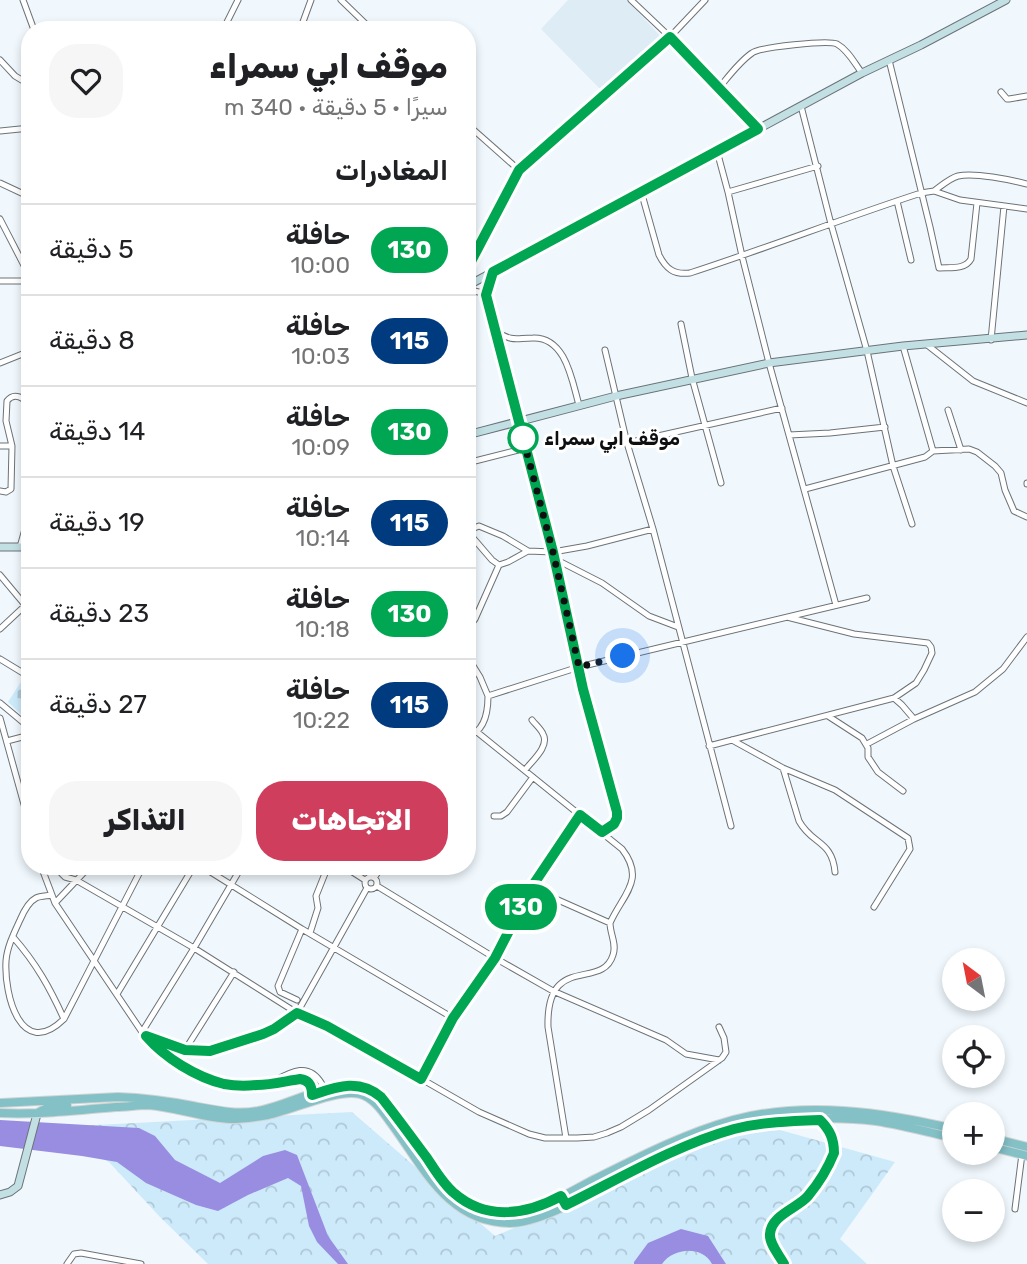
<!DOCTYPE html>
<html lang="ar">
<head>
<meta charset="utf-8">
<style>
	body { margin:0; font-family:Rubik,"Noto Sans Arabic",sans-serif; background:#f6f6f6; color:#202124; direction:rtl; height:100vh; display:flex; flex-direction:column; font-size:26px; white-space:nowrap }
	* { box-sizing:border-box; margin:0 }
	p { font-size:23px; color:#757577 }
	.icon { flex:none; width:38px; height:38px; fill:none; stroke:currentColor; stroke-width:2; stroke-linecap:round; stroke-linejoin:round }
	.map { position:relative; flex:1; overflow:hidden; direction:ltr }
	.sheet { position:absolute; left:21px; top:21px; width:455px; height:854px; display:flex; flex-direction:column; background:#fff; border-radius:28px; box-shadow:0 4px 10px #0003; direction:rtl }
	.sheet>* { flex:none }
	.badge { padding:0 14px; border-radius:23px; font-size:24px; line-height:46px }
	.needle { width:46px; rotate:328deg }
	.tools { position:absolute; left:942px; top:948px; display:grid; gap:14px }
	.tools a { display:grid; place-items:center; width:63px; height:63px; border-radius:50%; background:#fff; box-shadow:0 4px 10px #0003; font-size:35px }
	.you { position:absolute; width:35px; height:35px; margin:-18px; border:5px solid #fff; border-radius:50%; background:#1a73e8; box-shadow:0 0 0 10px #1a73e833 }
	.map>.badge { position:absolute; translate:-50% -50%; box-shadow:0 0 0 4px #fff }
	h2 { padding:0 28px; font-size:26px; line-height:63px }
	.round { display:grid; place-items:center; flex:none; width:74px; height:74px; border-radius:28px; background:#f6f6f6 }
	.head { display:flex; align-items:center; justify-content:space-between; height:119px; padding:0 28px }
	h1 { font-size:33px; font-weight:800; line-height:52px }
	.cta { display:flex; gap:14px; margin-top:auto; padding:14px 28px }
	.cta a { flex:1; height:80px; border-radius:28px; background:#cf3f5d; color:#fff; font-size:28px; font-weight:800; line-height:80px; text-align:center }
	.cta a+a { background:#f6f6f6; color:#202124 }
	ul { padding:0; list-style:none }
	li { display:flex; align-items:center; gap:21px; height:91px; padding:0 28px; border-top:2px solid #e0e0e0 }
	li div { flex:1 }
	li b { display:block; font-size:26px }
	li em { font-style:normal }
	li .badge { min-width:77px; font-weight:700; text-align:center }
	.map>svg:first-child { display:block }
	.built { fill:#deecf5 }
	.forest { fill:url(#forest-crowns) }
	.cemetery { fill:url(#cemetery-stones) }
	.water { fill:#988de1 }
	.lines { fill:none; stroke-linecap:round; stroke-linejoin:round }
	.street-casing { stroke:#6c7377; stroke-width:7 }
	.secondary-casing { stroke:#6c7377; stroke-width:9 }
	.primary-casing { stroke:#d3d4d4; stroke-width:10 }
	.street { stroke:#fff; stroke-width:5 }
	.secondary { stroke:#c2e0e3; stroke-width:7 }
	.primary { stroke:#84c1c7; stroke-width:8 }
	.line-casing { stroke:#fff; stroke-width:16 }
	.line { stroke:#00a651; stroke-width:10 }
	.walk { stroke:#0d0f11; stroke-width:7; stroke-dasharray:0 12.6 }
	.stop-dot { fill:#fff; stroke:#00a651; stroke-width:3.5 }
	.labels { text-anchor:middle; stroke-width:6; stroke-linejoin:round; paint-order:stroke }
	.stop-label { font-size:19px; font-weight:bold; fill:#0d0f11; stroke:#fff; text-anchor:start }
</style>
</head>
<body>
<div class="map">
<svg width="1027" height="1264" viewBox="0 0 1027 1264">
	<defs>
		<pattern id="forest-crowns" width="20" height="18" patternUnits="userSpaceOnUse" patternTransform="scale(1.75)"><rect width="20" height="18" fill="#cdeafb"/><path d="M2 6a3 3 0 1 1 6 0M12 15a3 3 0 1 1 6 0" fill="none" stroke="#afc8d6"/></pattern>
		<pattern id="cemetery-stones" width="16" height="16" patternUnits="userSpaceOnUse" patternTransform="scale(1.75)"><rect width="16" height="16" fill="#cdeafb"/><path d="M2 7V4a2 2 0 0 1 4 0v3zM10 15v-3a2 2 0 0 1 4 0v3z" fill="#afc8d6"/></pattern>
	</defs>
	<rect width="100%" height="100%" fill="#f0f8fd"/>
	<!-- built -->
	<path class="built" d="M 568,0 L 627,0 L 663,39 L 601,90 L 541,29 Z"/>
	<!-- forest -->
	<path class="forest" d="M 352,1112 L 495,1236 L 654,1169 L 751,1122 L 895,1162 L 840,1239 L 867,1264 L 208,1264 L 159,1216 L 109,1162 L 56,1138 L 76,1126 Z"/>
	<!-- cemetery -->
	<path class="cemetery" d="M 24,677 L 30,679 L 30,723 L 8,702 Z"/>
	<!-- water -->
	<path class="water" d="M 0,1120 L 139,1128 L 155,1136 L 175,1160 L 220,1183 L 263,1156 L 285,1150 L 297,1155 L 328,1236 L 348,1264 L 338,1264 L 317,1242 L 309,1226 L 301,1186 L 288,1178 L 248,1195 L 218,1211 L 196,1205 L 146,1183 L 117,1162 L 82,1156 L 0,1146 Z
		M 681,1229 L 708,1236 L 726,1264 L 712,1264 C 702,1245 673,1248 662,1264 L 634,1264 L 634,1262 L 648,1243 Z"/>
	<g class="lines">
		<defs>
			<path id="street" d="M 23,0 L 34,30
				M 341,0 L 372,30
				M 631,0 L 670,37 L 758,129
				M 223,30 L 238,0
				M 300,30 L 311,0
				M 0,60 L 15,76 L 30,85
				M 889,60 L 930,227 L 939,268 C 950,267 965,270 971,259 L 977,203
				M 719,88 C 729,76 739,62 752,53 C 760,47 828,40 837,44 C 848,50 855,64 862,73
				M 1001,92 L 1007,99 L 1009,99 L 1027,96
				M 801,106 L 831,224 L 867,351 L 893,466 L 912,524
				M 467,124 L 519,170
				M 0,131 L 30,128
				M 717,151 L 728,192 L 742,256 L 769,363 L 836,605
				M 0,183 L 30,197
				M 641,191 L 659,255 C 666,269 674,275 690,273 C 767,248 844,218 921,193 L 934,191 L 960,200 L 1027,209
				M 934,191 C 941,186 950,178 958,176 C 974,172 1011,180 1027,184
				M 728,192 L 818,166
				M 897,201 L 911,260
				M 0,219 L 30,277
				M 467,269 L 519,170 L 670,37 L 705,0
				M 493,272 L 486,294 L 553,552 L 583,689 L 616,812 C 617,823 610,827 602,832
				M 0,281 L 30,281
				M 467,289 L 486,294
				M 681,324 L 692,378 L 721,483
				M 497,332 C 513,342 516,338 533,338 C 566,337 572,381 579,405
				M 991,340 L 1004,206
				M 926,344 L 973,381 L 1027,403
				M 605,350 L 627,443 L 653,529 L 731,826
				M 0,363 L 30,351
				M 948,410 L 961,450
				M 789,435 L 830,433 L 885,427
				M 627,443 L 782,408
				M 0,446 L 12,446
				M 933,451 L 969,449 L 977,452 L 995,466 L 1001,473 L 1005,490 L 1014,511 L 1027,517
				M 467,463 L 526,448
				M 1027,484 L 1027,483
				M 805,489 L 925,457 L 933,451 L 903,346
				M 0,491 L 6,492 L 11,489 L 12,446 L 6,421 L 7,401 C 14,392 25,397 29,407 L 30,515
				M 20,547 L 29,515
				M 528,551 L 508,562 L 499,565 L 492,560 L 467,531 L 479,526 L 503,536 L 528,551 L 553,552 L 587,546 L 653,529
				M 555,559 L 602,583 L 649,616 L 678,627
				M 0,575 L 25,605
				M 0,629 L 30,601
				M 467,629 L 475,619 L 499,565
				M 467,656 L 480,677 L 488,696 L 579,667 L 867,598
				M 0,659 L 28,676
				M 894,698 L 902,705 L 914,719
				M 0,703 L 30,728
				M 828,716 L 862,738 L 868,748 L 868,757 L 878,772 L 903,791
				M 0,718 L 30,826
				M 477,732 L 622,849 C 646,880 623,894 610,923 C 610,934 617,944 613,955 C 602,991 546,952 548,1027 L 566,1138
				M 467,736 C 485,732 488,711 488,696
				M 732,740 L 783,768 L 835,790 L 908,838 L 910,849 L 874,907
				M 7,741 L 30,735
				M 867,744 L 914,719 L 975,692 L 1003,669 L 1027,637
				M 709,746 L 894,698 L 916,683 L 924,670 L 932,653 L 931,647 L 928,643 L 854,634 L 787,617
				M 783,768 L 799,821 C 812,845 832,840 835,872
				M 525,770 C 532,761 550,746 543,734 C 541,729 535,724 532,720
				M 494,816 L 501,816 L 507,812 L 533,777
				M 41,866 L 55,903 L 142,1032 C 167,1059 203,1084 241,1085 C 251,1086 303,1078 306,1080 C 311,1083 312,1090 312,1095
				M 62,866 L 61,873 L 65,877 L 76,880 L 194,948 L 297,1013 L 364,1046 L 479,1112 L 529,1134 L 545,1138 L 577,1138 L 594,1137 L 607,1133 L 621,1127 L 649,1110 L 722,1058 L 726,1052 L 724,1038 L 719,1027
				M 201,866 L 302,929 L 453,1018
				M 343,866 L 365,880
				M365 883a6 6 0 1 1 12 0a6 6 0 1 1-12 0Z
				M 374,878 L 382,866
				M 377,886 L 495,958 L 553,991 L 666,1040 L 686,1054 L 719,1060
				M 531,888 L 610,923
				M 52,895 C 47,896 40,896 36,898 C 28,902 23,913 20,920 C 14,933 7,947 6,961 C 4,995 21,1061 64,1019 L 143,866
				M 55,903 L 90,866
				M 310,933 L 318,908 L 316,896 L 328,866
				M 13,937 C 36,963 50,988 64,1019
				M 117,994 L 194,866
				M 297,1000 L 280,992 L 278,986 L 302,929
				M 142,1032 L 194,948 L 242,866
				M 149,1037 L 185,1050 L 202,1051 L 221,1048 L 253,1038 L 274,1029 L 297,1013 L 367,888
				M 185,1050 L 234,972
				M 421,1079 L 453,1018 L 495,958 L 531,888 L 580,815
				M 274,1081 C 292,1071 309,1062 322,1084
				M 1015,1209 L 1022,1154
				M 67,1264 L 74,1254 L 81,1253 L 141,1264
				M 784,1264 L 770,1239 L 770,1232 L 783,1215 L 808,1197 L 834,1153 C 834,1139 830,1130 820,1120"/>
			<path id="secondary" d="M 467,286 L 862,73 L 921,45 L 1006,0
				M 467,435 L 616,396 L 769,363 L 903,346 L 1027,335
				M 0,547 L 30,547
				M 0,1195 L 10,1192 L 18,1186 L 37,1114"/>
			<path id="primary" d="M 0,1103 L 118,1097 C 144,1098 168,1101 193,1106 C 215,1110 235,1115 258,1111 C 288,1105 327,1083 357,1085 C 367,1086 374,1091 381,1097 C 395,1115 409,1134 422,1152 C 438,1174 452,1197 478,1208 C 491,1213 510,1214 525,1211 C 551,1205 573,1190 597,1178 C 641,1156 686,1133 733,1120 C 805,1101 883,1112 954,1129
				M 39,1112 L 49,1107 L 67,1105
				M 0,1113 C 39,1115 77,1110 116,1107 C 127,1107 137,1105 148,1105 C 176,1107 203,1118 231,1119 C 244,1119 256,1117 268,1115 C 292,1110 338,1088 360,1094 C 374,1098 383,1112 391,1123 C 423,1166 448,1223 510,1223 C 542,1223 598,1189 627,1175 C 661,1158 697,1139 734,1129 C 775,1118 834,1116 876,1121 C 902,1125 928,1132 954,1138
				M 992,1138 L 1027,1147
				M 992,1147 L 1027,1156"/>
		</defs>
		<!-- street casing -->
		<use href="#street" class="street-casing"/>
		<!-- secondary casing -->
		<use href="#secondary" class="secondary-casing"/>
		<!-- primary casing -->
		<use href="#primary" class="primary-casing"/>
		<!-- street -->
		<use href="#street" class="street"/>
		<!-- secondary -->
		<use href="#secondary" class="secondary"/>
		<!-- primary -->
		<use href="#primary" class="primary"/>
	</g>
	<g class="lines">
		<defs>
			<path id="line" d="M 467,269 L 519,170 L 670,37 L 758,129 L 493,272 L 486,295 L 553,552 L 583,689 L 617,812 L 617,818 L 614,824 L 602,832 L 580,815 L 531,888 L 495,958 L 453,1018 L 421,1079 L 327,1026 L 297,1013 L 274,1029 L 263,1034 L 210,1051 L 185,1050 L 146,1036 C 165,1058 196,1077 224,1084 C 235,1086 246,1086 257,1085 C 271,1085 286,1081 300,1079 C 309,1080 312,1086 312,1095 C 336,1087 359,1078 381,1097 C 397,1117 412,1138 427,1158 C 435,1170 443,1184 454,1193 C 486,1221 526,1215 561,1196 L 566,1205 C 619,1179 676,1145 734,1129 C 762,1122 791,1121 820,1120 C 830,1130 834,1139 834,1153 C 828,1168 818,1184 808,1196 C 798,1208 771,1215 770,1234 C 769,1244 780,1256 784,1264"/>
		</defs>
		<!-- line casing -->
		<use href="#line" class="line-casing"/>
		<!-- line -->
		<use href="#line" class="line"/>
		<!-- walk -->
		<path class="walk" d="M 523,438 L 522,434 L 553,552 L 579,667 L 623,656"/>
	</g>
	<!-- markers -->
	<circle class="stop-dot" cx="523" cy="438" r="14"/>
	<g class="labels">
		<!-- stop labels -->
		<g class="stop-label">
			<text x="544" y="445">موقف ابي سمراء</text>
		</g>
	</g>
</svg>
<div class="tools">
<a><svg class="needle" viewBox="-14 -14 28 28"><path d="M0-13l5 13h-10z" fill="#e53935"/><path d="M0 13l5-13h-10z" fill="#757577"/></svg></a>
<a><svg class="icon" aria-label="locate" viewBox="0 0 24 24"><circle cx="12" cy="12" r="6"/><path d="M12 2v4M12 18v4M2 12h4M18 12h4"/></svg></a>
<a>+</a>
<a>−</a>
</div>
<div class="you" style="left:623px;top:656px"></div>
<b class="badge" style="left:521px;top:907px;background:#00a651;color:#fff">130</b>
<section class="sheet">
<div class="head"><div><h1>موقف ابي سمراء</h1><p>سيرًا · 5 دقيقة · 340 m</p></div><a class="round"><svg class="icon" aria-label="heart" viewBox="0 0 24 24"><path d="M12 20l-8-8c-3-5 5-10 8-4 3-6 11-1 8 4z"/></svg></a></div>
<h2>المغادرات</h2>
<ul>
<li><span class="badge" style="background:#00a651;color:#fff">130</span><div><b>حافلة</b><p>10:00</p></div><em>5 دقيقة</em></li>
<li><span class="badge" style="background:#003b80;color:#fff">115</span><div><b>حافلة</b><p>10:03</p></div><em>8 دقيقة</em></li>
<li><span class="badge" style="background:#00a651;color:#fff">130</span><div><b>حافلة</b><p>10:09</p></div><em>14 دقيقة</em></li>
<li><span class="badge" style="background:#003b80;color:#fff">115</span><div><b>حافلة</b><p>10:14</p></div><em>19 دقيقة</em></li>
<li><span class="badge" style="background:#00a651;color:#fff">130</span><div><b>حافلة</b><p>10:18</p></div><em>23 دقيقة</em></li>
<li><span class="badge" style="background:#003b80;color:#fff">115</span><div><b>حافلة</b><p>10:22</p></div><em>27 دقيقة</em></li>
</ul>
<div class="cta"><a>الاتجاهات</a><a>التذاكر</a></div>
</section>
</div>
</body>
</html>
